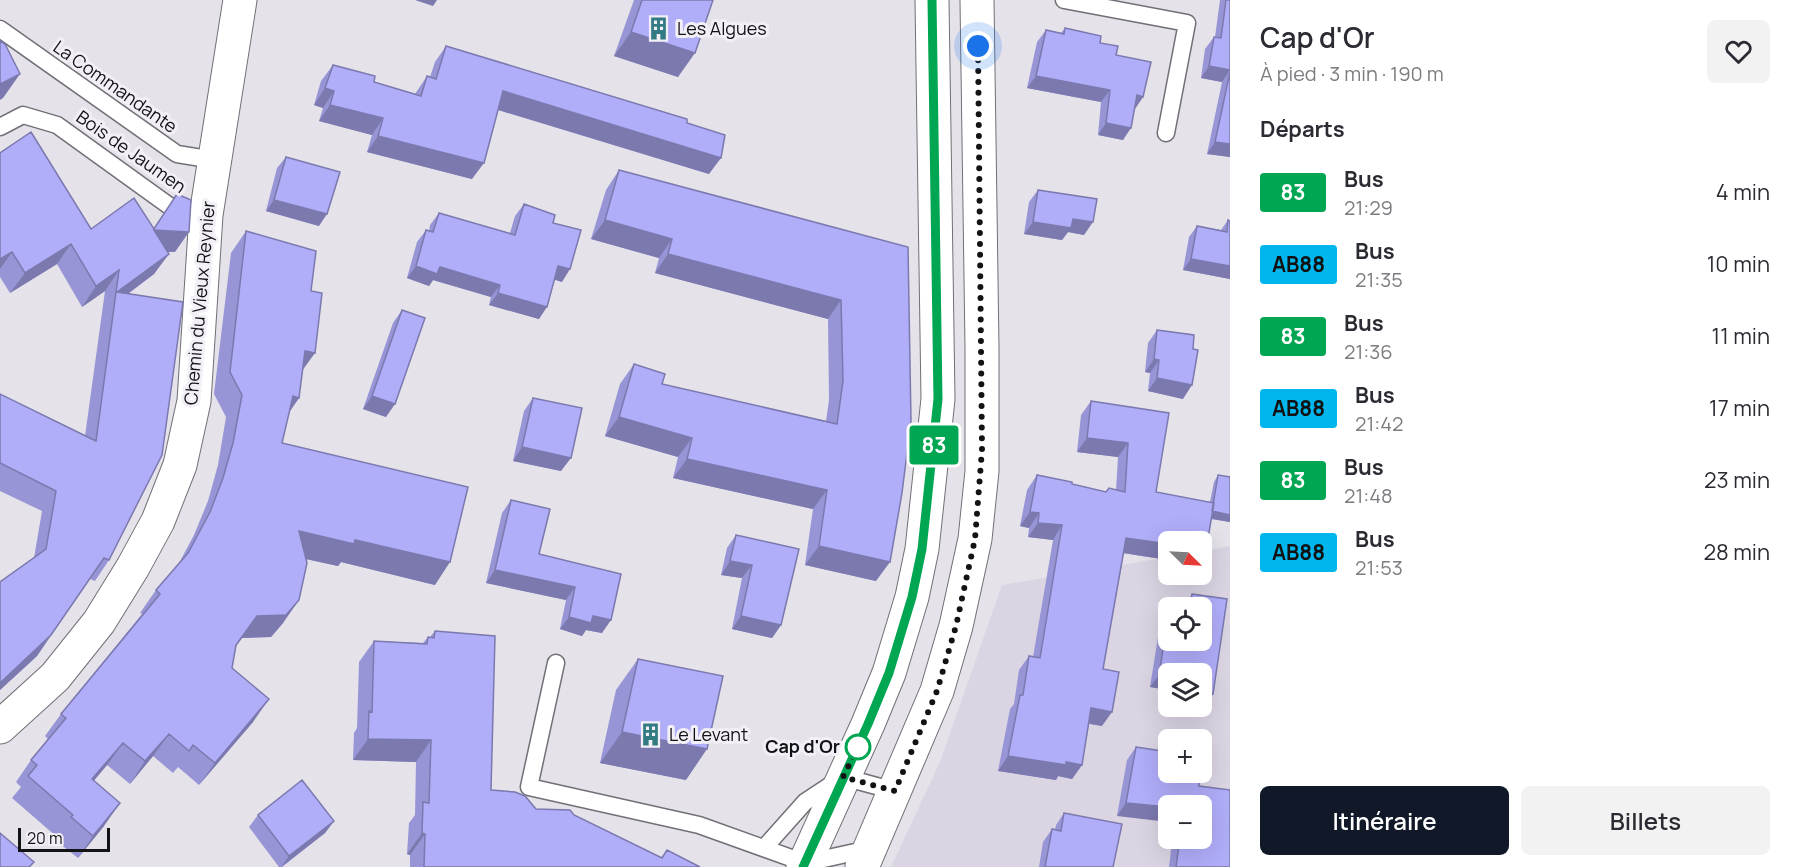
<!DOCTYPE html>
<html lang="fr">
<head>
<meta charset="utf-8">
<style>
	body { margin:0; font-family:Manrope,sans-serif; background:#f2f2f3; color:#2b2b33; height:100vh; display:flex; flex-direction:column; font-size:22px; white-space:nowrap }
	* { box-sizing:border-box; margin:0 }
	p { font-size:20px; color:#7c7c81 }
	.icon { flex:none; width:33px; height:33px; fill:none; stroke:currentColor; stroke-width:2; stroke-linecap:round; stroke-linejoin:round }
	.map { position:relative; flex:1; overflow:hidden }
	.side { display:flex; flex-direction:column; background:#fff; width:570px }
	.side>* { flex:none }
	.badge { padding:0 12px; border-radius:4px; font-size:21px; line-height:39px }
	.needle { width:39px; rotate:114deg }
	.controls { position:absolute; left:1158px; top:531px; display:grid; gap:12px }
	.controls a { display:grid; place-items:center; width:54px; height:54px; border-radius:9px; background:#fff; box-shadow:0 6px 24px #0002; font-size:30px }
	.scale { position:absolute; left:18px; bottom:15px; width:92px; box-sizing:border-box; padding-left:6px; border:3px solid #131214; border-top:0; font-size:16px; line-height:21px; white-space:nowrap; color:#131214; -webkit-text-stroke:4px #f2eff7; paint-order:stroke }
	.you { position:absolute; width:30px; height:30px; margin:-15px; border:4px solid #fff; border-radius:50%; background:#1a73e8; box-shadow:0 0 0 9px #1a73e833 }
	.map>.badge { position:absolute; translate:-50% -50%; box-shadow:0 0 0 3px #fff }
	h2 { padding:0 30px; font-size:22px; line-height:54px }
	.round { display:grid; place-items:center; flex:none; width:63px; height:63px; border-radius:9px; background:#f2f2f3 }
	.headline { display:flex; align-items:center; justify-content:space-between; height:102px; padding:0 30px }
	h1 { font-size:28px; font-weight:600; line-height:45px }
	.button { display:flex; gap:12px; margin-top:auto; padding:12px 30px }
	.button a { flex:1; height:69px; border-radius:9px; background:#111827; color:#fff; font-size:24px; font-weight:600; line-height:69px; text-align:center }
	.button a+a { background:#f2f2f3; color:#2b2b33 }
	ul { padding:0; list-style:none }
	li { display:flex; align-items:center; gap:18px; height:72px; padding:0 30px }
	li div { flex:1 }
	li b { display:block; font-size:22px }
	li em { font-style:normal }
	li .badge { min-width:66px; font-weight:700; text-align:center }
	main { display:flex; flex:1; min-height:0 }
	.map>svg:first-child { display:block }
	.built { fill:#dbd4e3; fill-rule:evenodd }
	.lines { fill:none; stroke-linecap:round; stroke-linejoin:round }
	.service-casing { stroke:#726f76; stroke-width:19 }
	.tertiary-casing { stroke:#726f76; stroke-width:35 }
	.primary-casing { stroke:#726f76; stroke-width:35 }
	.service { stroke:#fff; stroke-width:16 }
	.tertiary { stroke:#fff; stroke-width:33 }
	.primary { stroke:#fff; stroke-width:33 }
	.wall { fill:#9795d6 }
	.shaded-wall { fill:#7b79ae }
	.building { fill:#b0adf9; stroke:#7b79ae; stroke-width:1.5 }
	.line-casing { stroke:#fff; stroke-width:14 }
	.line { stroke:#00a651; stroke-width:9 }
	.walk { stroke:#131214; stroke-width:6; stroke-dasharray:0 10.8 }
	.stop-dot { fill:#fff; stroke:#00a651; stroke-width:3 }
	.labels { text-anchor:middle; stroke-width:6; stroke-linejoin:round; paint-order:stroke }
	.poi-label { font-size:18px; fill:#131214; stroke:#f2eff7; text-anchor:start }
	.street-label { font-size:18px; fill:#131214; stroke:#f2eff7 }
	.stop-label { font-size:18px; font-weight:bold; fill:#131214; stroke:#f2eff7; text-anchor:end }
</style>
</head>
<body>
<main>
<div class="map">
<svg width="1230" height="867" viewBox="0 0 1230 867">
	<rect width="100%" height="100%" fill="#e5e2ea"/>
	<!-- built -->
	<path class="built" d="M 1230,546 L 1230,867 L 891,867 L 940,762 L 1002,585 L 1168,557 L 1168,574 L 1202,574 L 1202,551 ZM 1168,608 L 1202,608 L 1202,640 L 1168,640 ZM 1168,674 L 1202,674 L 1202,706 L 1168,706 ZM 1168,740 L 1202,740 L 1202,772 L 1168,772 ZM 1168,806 L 1202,806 L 1202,838 L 1168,838 Z"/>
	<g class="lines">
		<defs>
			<path id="service" d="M 1064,0 L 1187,23 L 1166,133
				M 0,29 L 177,154 L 214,160
				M 0,127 L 23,115 L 57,125 L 168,205 L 188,214
				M 556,663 L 529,787 L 699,825 L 805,863 L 869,849
				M 765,847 L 805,802 L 843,777 L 895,791"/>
			<path id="tertiary" d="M 0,727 L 55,677 L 99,622 L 133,567 L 158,521 L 180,465 L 194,401 L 206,215 L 240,0"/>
			<path id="primary" d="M 803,867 L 868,724 L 889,673 L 912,597 L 922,549 L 938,399 L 932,0
				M 862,867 L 937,691 L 956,626 L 975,539 L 982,471 L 982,348 L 977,0"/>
		</defs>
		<!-- service casing -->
		<use href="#service" class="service-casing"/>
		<!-- tertiary casing -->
		<use href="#tertiary" class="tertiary-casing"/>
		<!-- primary casing -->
		<use href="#primary" class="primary-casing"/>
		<!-- service -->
		<use href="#service" class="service"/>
		<!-- tertiary -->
		<use href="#tertiary" class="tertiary"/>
		<!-- primary -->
		<use href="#primary" class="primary"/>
	</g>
	<!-- wall -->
	<path class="wall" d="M 634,0 L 713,0 L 678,77 L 614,56 Z
		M 1220,0 L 1230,0 L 1230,157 L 1207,154 L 1222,82 L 1201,78 L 1205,49 L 1214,37 L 1215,37 Z
		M 1065,28 L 1100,43 L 1116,55 L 1143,97 L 1135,108 L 1123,140 L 1098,135 L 1101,102 L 1027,88 L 1037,42 L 1046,30 L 1061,33 Z
		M 446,46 L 687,123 L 709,174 L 498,110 L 472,179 L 367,152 L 372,135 L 319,121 L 323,108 L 314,105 L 321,81 L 333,65 L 374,82 L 415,94 L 427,76 L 430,77 L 435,62 Z
		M 0,153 L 91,229 L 153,229 L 177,194 L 175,252 L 168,252 L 154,274 L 128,294 L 109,560 L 95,581 L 90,579 L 37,656 L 0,690 L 0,582 L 34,558 L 42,511 L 0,491 L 0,394 L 85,436 L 105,291 L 82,307 L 57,264 L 10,293 L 0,277 Z
		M 286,157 L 319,226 L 266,211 L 277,168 Z
		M 619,170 L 908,247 L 876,581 L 805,565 L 813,509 L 673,478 L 678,457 L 605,436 L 620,384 L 634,364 L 662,384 L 826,421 L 829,400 L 828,319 L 655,273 L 659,258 L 591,239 L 606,190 Z
		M 1038,190 L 1084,235 L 1068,232 L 1062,240 L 1024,234 L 1029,202 Z
		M 524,204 L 553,223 L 562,282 L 554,279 L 539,319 L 489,305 L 491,297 L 433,280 L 429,286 L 407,278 L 417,242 L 426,230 L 429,231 L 430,225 L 439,213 L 510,233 L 515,216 Z
		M 1228,220 L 1230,279 L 1183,270 L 1189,237 L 1197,226 L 1221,230 Z
		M 246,231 L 302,371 L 299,398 L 289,412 L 282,443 L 435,585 L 341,562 L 338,566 L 306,559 L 283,623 L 271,637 L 242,638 L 236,646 L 232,668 L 253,722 L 199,785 L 178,767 L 173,773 L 153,756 L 130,784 L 107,765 L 94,780 L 104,826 L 78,858 L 55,840 L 57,837 L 12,798 L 21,787 L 16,782 L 31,760 L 48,739 L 45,736 L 61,714 L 142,614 L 140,613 L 156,590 L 178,565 L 194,535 L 208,501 L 218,465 L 226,417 L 214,394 L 231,253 Z
		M 402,310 L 386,417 L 363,409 L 393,323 Z
		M 1157,330 L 1183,399 L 1148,391 L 1150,373 L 1145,372 L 1148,343 Z
		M 533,398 L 561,471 L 513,461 L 524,411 Z
		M 1091,401 L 1169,413 L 1156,492 L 1210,502 L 1214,482 L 1218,475 L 1230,477 L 1230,522 L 1211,519 L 1206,550 L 1202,555 L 1202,542 L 1168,542 L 1168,560 L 1124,553 L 1103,669 L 1102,726 L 1089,724 L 1082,765 L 1072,779 L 1058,776 L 1056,780 L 998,771 L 1010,709 L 1014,704 L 1019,670 L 1029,656 L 1033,657 L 1053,540 L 1028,537 L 1029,528 L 1020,526 L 1027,490 L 1037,475 L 1106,492 L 1116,490 L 1118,457 L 1077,452 L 1081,415 Z
		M 511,500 L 539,554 L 621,574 L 602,633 L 586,630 L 582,636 L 560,629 L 566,600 L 486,583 L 502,513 Z
		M 736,535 L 781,625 L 772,638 L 732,629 L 742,578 L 721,575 L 727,548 Z
		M 1192,594 L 1227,599 L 1213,694 L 1204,707 L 1202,706 L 1202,674 L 1168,674 L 1168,700 L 1167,700 L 1168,690 L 1150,687 L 1158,637 L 1167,624 L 1168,624 L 1168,640 L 1202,640 L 1202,608 L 1183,608 Z
		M 435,631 L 491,790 L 536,809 L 574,815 L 661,858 L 667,850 L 700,867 L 410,867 L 410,855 L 407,854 L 409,823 L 415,815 L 416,762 L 353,760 L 354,733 L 357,728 L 359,662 L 374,641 L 423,643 L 428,637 L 430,637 Z
		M 638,659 L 686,780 L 600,763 L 616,690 Z
		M 1136,747 L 1199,786 L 1230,867 L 1169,867 L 1172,842 L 1166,841 L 1168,822 L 1168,838 L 1202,838 L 1202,806 L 1117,816 L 1127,760 Z
		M 1064,813 L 1113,867 L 1039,867 L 1043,842 L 1052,829 L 1055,830 L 1056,825 Z
		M 258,815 L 334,821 L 325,833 L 282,867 L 279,867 L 249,827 Z"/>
	<!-- shaded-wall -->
	<path class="shaded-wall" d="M 415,0 L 437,0 L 433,6 Z
		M 631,32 L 695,53 L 678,77 L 614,56 Z
		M 1209,66 L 1230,70 L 1222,82 L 1201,78 Z
		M 20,74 L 3,98 L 0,100 L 0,84 Z
		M 1036,76 L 1110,90 L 1101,102 L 1027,88 Z
		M 325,88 L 334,91 L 323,108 L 314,105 Z
		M 503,91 L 721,158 L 709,174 L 492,108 Z
		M 1137,95 L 1143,97 L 1135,109 Z
		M 330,105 L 383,118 L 372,135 L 319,121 Z
		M 1106,123 L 1131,128 L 1123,140 L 1098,135 Z
		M 378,136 L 484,163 L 472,179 L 367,152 Z
		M 1215,142 L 1230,144 L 1230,157 L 1207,154 Z
		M 274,200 L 327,214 L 319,226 L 266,211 Z
		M 1073,219 L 1093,222 L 1084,235 L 1068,232 L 1062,240 L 1024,234 L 1033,222 Z
		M 605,220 L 672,239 L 659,258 L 591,239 Z
		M 154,230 L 189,232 L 175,252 L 140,251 Z
		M 71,244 L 57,264 L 10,293 L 25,273 Z
		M 12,252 L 0,269 L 0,259 Z
		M 169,254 L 154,274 L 115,303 L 117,292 Z
		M 668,254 L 841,300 L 828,319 L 655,273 Z
		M 1191,259 L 1230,266 L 1230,279 L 1183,270 Z
		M 416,266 L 440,267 L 500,285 L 491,297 L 433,280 L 429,286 L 407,278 Z
		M 558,266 L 570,269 L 562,282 L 549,278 Z
		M 119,270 L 105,291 L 82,307 L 96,286 Z
		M 498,293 L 547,307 L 539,319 L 489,305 Z
		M 305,351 L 315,353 L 299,375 Z
		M 1154,359 L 1159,360 L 1150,373 L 1145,372 Z
		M 1157,378 L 1192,385 L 1183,399 L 1148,391 Z
		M 293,396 L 299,398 L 284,420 Z
		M 372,396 L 395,404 L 386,417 L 363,409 Z
		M 619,417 L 692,438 L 678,457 L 605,436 Z
		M 1087,438 L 1128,443 L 1118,457 L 1077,452 Z
		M 522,447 L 571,458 L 561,471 L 513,461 Z
		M 687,459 L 827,490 L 813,509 L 673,478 Z
		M 1212,511 L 1230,515 L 1230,522 L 1207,518 Z
		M 1030,512 L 1039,513 L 1029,528 L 1020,526 Z
		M 1038,523 L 1062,525 L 1053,540 L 1028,537 Z
		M 299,531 L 355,540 L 450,562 L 435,585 L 341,562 L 338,566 L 283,554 Z
		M 1126,538 L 1168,544 L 1168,560 L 1116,552 Z
		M 819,546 L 890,562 L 876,581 L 805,565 Z
		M 730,561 L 752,565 L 742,578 L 721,575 Z
		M 495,570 L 575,587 L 566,600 L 486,583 Z
		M 299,600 L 283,623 L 271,637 L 242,638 L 221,667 L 257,616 Z
		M 593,616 L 611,620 L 602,633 L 586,630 L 582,636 L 560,629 L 569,617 Z
		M 741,616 L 781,625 L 772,638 L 732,629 Z
		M 51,635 L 37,656 L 0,690 L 0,683 Z
		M 1159,675 L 1168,676 L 1168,690 L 1150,687 Z
		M 1202,692 L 1213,694 L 1204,707 L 1202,706 Z
		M 269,699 L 253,722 L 199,785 L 215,763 Z
		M 1091,708 L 1112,712 L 1102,726 L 1082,722 Z
		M 622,732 L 707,749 L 686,780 L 600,763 Z
		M 169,734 L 153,756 L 130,784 L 145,761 Z
		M 368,739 L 431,740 L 416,762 L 353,760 Z
		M 123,743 L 107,765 L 77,801 L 92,779 Z
		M 1008,756 L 1066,762 L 1082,765 L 1072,779 L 1058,776 L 1056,780 L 998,771 Z
		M 120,803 L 104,826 L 78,858 L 93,836 Z
		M 1126,803 L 1168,807 L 1168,822 L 1117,816 Z
		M 334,821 L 325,833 L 281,867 L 289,856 Z
		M 422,833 L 425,834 L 410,855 L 407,854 Z
		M 1168,838 L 1175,838 L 1172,842 L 1166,841 Z"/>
	<!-- building -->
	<path class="building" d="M 642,0 L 713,0 L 695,53 L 631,32 Z
		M 1226,0 L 1230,0 L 1230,70 L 1209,66 L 1214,37 L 1221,38 Z
		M 1065,28 L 1101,36 L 1100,43 L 1118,46 L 1116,55 L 1151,62 L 1143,97 L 1137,95 L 1131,128 L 1106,123 L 1110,90 L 1036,76 L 1046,30 L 1064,34 Z
		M 0,41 L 5,44 L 20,74 L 0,84 Z
		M 446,46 L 687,119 L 687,123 L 725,135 L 721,158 L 503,91 L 484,163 L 378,136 L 383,118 L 330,105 L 334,91 L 325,88 L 333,65 L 375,76 L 374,82 L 421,96 L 427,76 L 436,79 Z
		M 1230,72 L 1230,144 L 1215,142 Z
		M 31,132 L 91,229 L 134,198 L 154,229 L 177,194 L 191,200 L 189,232 L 154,230 L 169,254 L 117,292 L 183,302 L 162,455 L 109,560 L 104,558 L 51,635 L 0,683 L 0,582 L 46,549 L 56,491 L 0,463 L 0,394 L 96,441 L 119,270 L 96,286 L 71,244 L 25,273 L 12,252 L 0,259 L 0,153 Z
		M 286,157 L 340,172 L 327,214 L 274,200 Z
		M 619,170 L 908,247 L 911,421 L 902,493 L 890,562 L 819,546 L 827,490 L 687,459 L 692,438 L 619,417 L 634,364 L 665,374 L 662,384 L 837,424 L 843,381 L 841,300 L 668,254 L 672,239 L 605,220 Z
		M 1038,190 L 1097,199 L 1093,222 L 1073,219 L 1071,228 L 1033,222 Z
		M 524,204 L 555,215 L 553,223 L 581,230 L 570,269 L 558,266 L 547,307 L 498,293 L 500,285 L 440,267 L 437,274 L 416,266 L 426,230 L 433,232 L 439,213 L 515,235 Z
		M 1228,220 L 1230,221 L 1230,266 L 1191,259 L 1197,226 L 1227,232 Z
		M 246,231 L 316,251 L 311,291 L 322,293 L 315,353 L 305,351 L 299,398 L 293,396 L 282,443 L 468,487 L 450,562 L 355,540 L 354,544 L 299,531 L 307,563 L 299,600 L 286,615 L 257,616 L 236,645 L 232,668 L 269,699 L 215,763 L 193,745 L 189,751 L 169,734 L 145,761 L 123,743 L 92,779 L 120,803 L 93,836 L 71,817 L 73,815 L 28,776 L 37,765 L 31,760 L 66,718 L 61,714 L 160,594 L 156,590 L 188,553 L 210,512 L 223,478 L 233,443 L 242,395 L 230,372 Z
		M 402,310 L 425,318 L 395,404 L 372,396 Z
		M 1157,330 L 1194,335 L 1193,349 L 1198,350 L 1192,385 L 1157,378 L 1159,360 L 1154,359 Z
		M 533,398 L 582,408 L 571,458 L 522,447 Z
		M 1091,401 L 1169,413 L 1156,492 L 1214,503 L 1206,550 L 1202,549 L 1202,542 L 1168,542 L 1168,544 L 1126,538 L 1103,669 L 1119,672 L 1112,712 L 1091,708 L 1082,765 L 1066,762 L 1066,765 L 1008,756 L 1020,695 L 1023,695 L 1029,656 L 1040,658 L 1062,525 L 1038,523 L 1039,513 L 1030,512 L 1037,475 L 1072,482 L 1072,484 L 1106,492 L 1109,488 L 1125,492 L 1128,443 L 1087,438 Z
		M 1218,475 L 1230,477 L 1230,515 L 1212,511 Z
		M 511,500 L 550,509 L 539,554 L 621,574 L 611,620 L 593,616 L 591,623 L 569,617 L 575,587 L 495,570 Z
		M 736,535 L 799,549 L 781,625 L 741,616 L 752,565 L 730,561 Z
		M 1192,594 L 1227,599 L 1213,694 L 1202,692 L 1202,674 L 1168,674 L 1168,676 L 1159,675 L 1167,624 L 1168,624 L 1168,640 L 1202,640 L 1202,608 L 1190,608 Z
		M 435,631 L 495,636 L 491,790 L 515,792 L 525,796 L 536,809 L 570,810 L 574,815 L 662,858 L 667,850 L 700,867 L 424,867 L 425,834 L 422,833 L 423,802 L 429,803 L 431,740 L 368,739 L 369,711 L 372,712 L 374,641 L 427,644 L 428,637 L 434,638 Z
		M 638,659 L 723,676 L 707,749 L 622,732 Z
		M 1136,747 L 1168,752 L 1168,772 L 1200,772 L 1199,786 L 1230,790 L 1230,867 L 1176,867 L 1180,838 L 1202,838 L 1202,806 L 1168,806 L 1168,807 L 1126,803 Z
		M 302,780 L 334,821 L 289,856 L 258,815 Z
		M 1064,813 L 1122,824 L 1113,867 L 1045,867 L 1052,829 L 1061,831 Z
		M 0,833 L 34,862 L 29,867 L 0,867 Z"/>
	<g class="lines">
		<defs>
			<path id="line" d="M 803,867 L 868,724 L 889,673 L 912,597 L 922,549 L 938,399 L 932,0"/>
		</defs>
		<!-- line casing -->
		<use href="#line" class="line-casing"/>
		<!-- line -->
		<use href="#line" class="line"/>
		<!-- walk -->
		<path class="walk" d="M 858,747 L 843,777 L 895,791 L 937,691 L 956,626 L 975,539 L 982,450 L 978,46"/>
	</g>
	<!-- icons -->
	<defs>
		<symbol id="building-bare" viewBox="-9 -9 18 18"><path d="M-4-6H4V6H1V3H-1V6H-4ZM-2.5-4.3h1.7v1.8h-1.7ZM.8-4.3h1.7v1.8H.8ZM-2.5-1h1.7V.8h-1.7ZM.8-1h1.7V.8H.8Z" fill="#337b82" stroke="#f2eff7" stroke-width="2.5" paint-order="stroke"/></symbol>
	</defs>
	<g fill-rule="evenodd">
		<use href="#building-bare" x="642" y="12" width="33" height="33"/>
		<use href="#building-bare" x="634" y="718" width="33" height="33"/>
	</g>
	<!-- markers -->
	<circle class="stop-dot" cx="858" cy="747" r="12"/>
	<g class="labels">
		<!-- poi labels -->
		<g class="poi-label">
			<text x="677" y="35">Les Algues</text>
			<text x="669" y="741">Le Levant</text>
		</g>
		<!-- street labels -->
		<g class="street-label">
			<text transform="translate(115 87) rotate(35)" y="6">La Commandante</text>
			<text transform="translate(131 152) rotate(35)" y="6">Bois de Jaumen</text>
			<text transform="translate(200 303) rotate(-85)" y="6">Chemin du Vieux Reynier</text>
		</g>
		<!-- stop labels -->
		<g class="stop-label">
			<text x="840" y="753">Cap d'Or</text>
		</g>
	</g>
</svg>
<div class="controls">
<a><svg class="needle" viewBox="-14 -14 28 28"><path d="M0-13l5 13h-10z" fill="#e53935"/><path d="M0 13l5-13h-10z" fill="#7c7c81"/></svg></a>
<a><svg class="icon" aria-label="locate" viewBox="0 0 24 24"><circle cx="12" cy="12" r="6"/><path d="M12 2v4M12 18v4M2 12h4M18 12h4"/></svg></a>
<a><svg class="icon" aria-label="layers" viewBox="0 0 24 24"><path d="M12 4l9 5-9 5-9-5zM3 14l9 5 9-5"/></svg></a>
<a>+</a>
<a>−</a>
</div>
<div class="scale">20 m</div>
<div class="you" style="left:978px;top:46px"></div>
<b class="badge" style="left:934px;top:445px;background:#00a651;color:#fff">83</b>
</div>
<section class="side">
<div class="headline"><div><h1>Cap d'Or</h1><p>À pied · 3 min · 190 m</p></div><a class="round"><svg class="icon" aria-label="heart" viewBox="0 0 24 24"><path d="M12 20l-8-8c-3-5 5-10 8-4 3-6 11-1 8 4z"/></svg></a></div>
<h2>Départs</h2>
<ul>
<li><span class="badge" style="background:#00a651;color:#fff">83</span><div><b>Bus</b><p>21:29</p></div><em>4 min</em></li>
<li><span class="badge" style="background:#00b6ed;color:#111">AB88</span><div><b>Bus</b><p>21:35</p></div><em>10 min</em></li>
<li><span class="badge" style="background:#00a651;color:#fff">83</span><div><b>Bus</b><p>21:36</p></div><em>11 min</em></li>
<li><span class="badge" style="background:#00b6ed;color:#111">AB88</span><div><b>Bus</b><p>21:42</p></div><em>17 min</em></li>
<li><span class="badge" style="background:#00a651;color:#fff">83</span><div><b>Bus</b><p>21:48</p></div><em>23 min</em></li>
<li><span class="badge" style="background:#00b6ed;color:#111">AB88</span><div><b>Bus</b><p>21:53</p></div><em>28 min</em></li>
</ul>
<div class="button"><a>Itinéraire</a><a>Billets</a></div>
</section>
</main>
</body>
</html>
